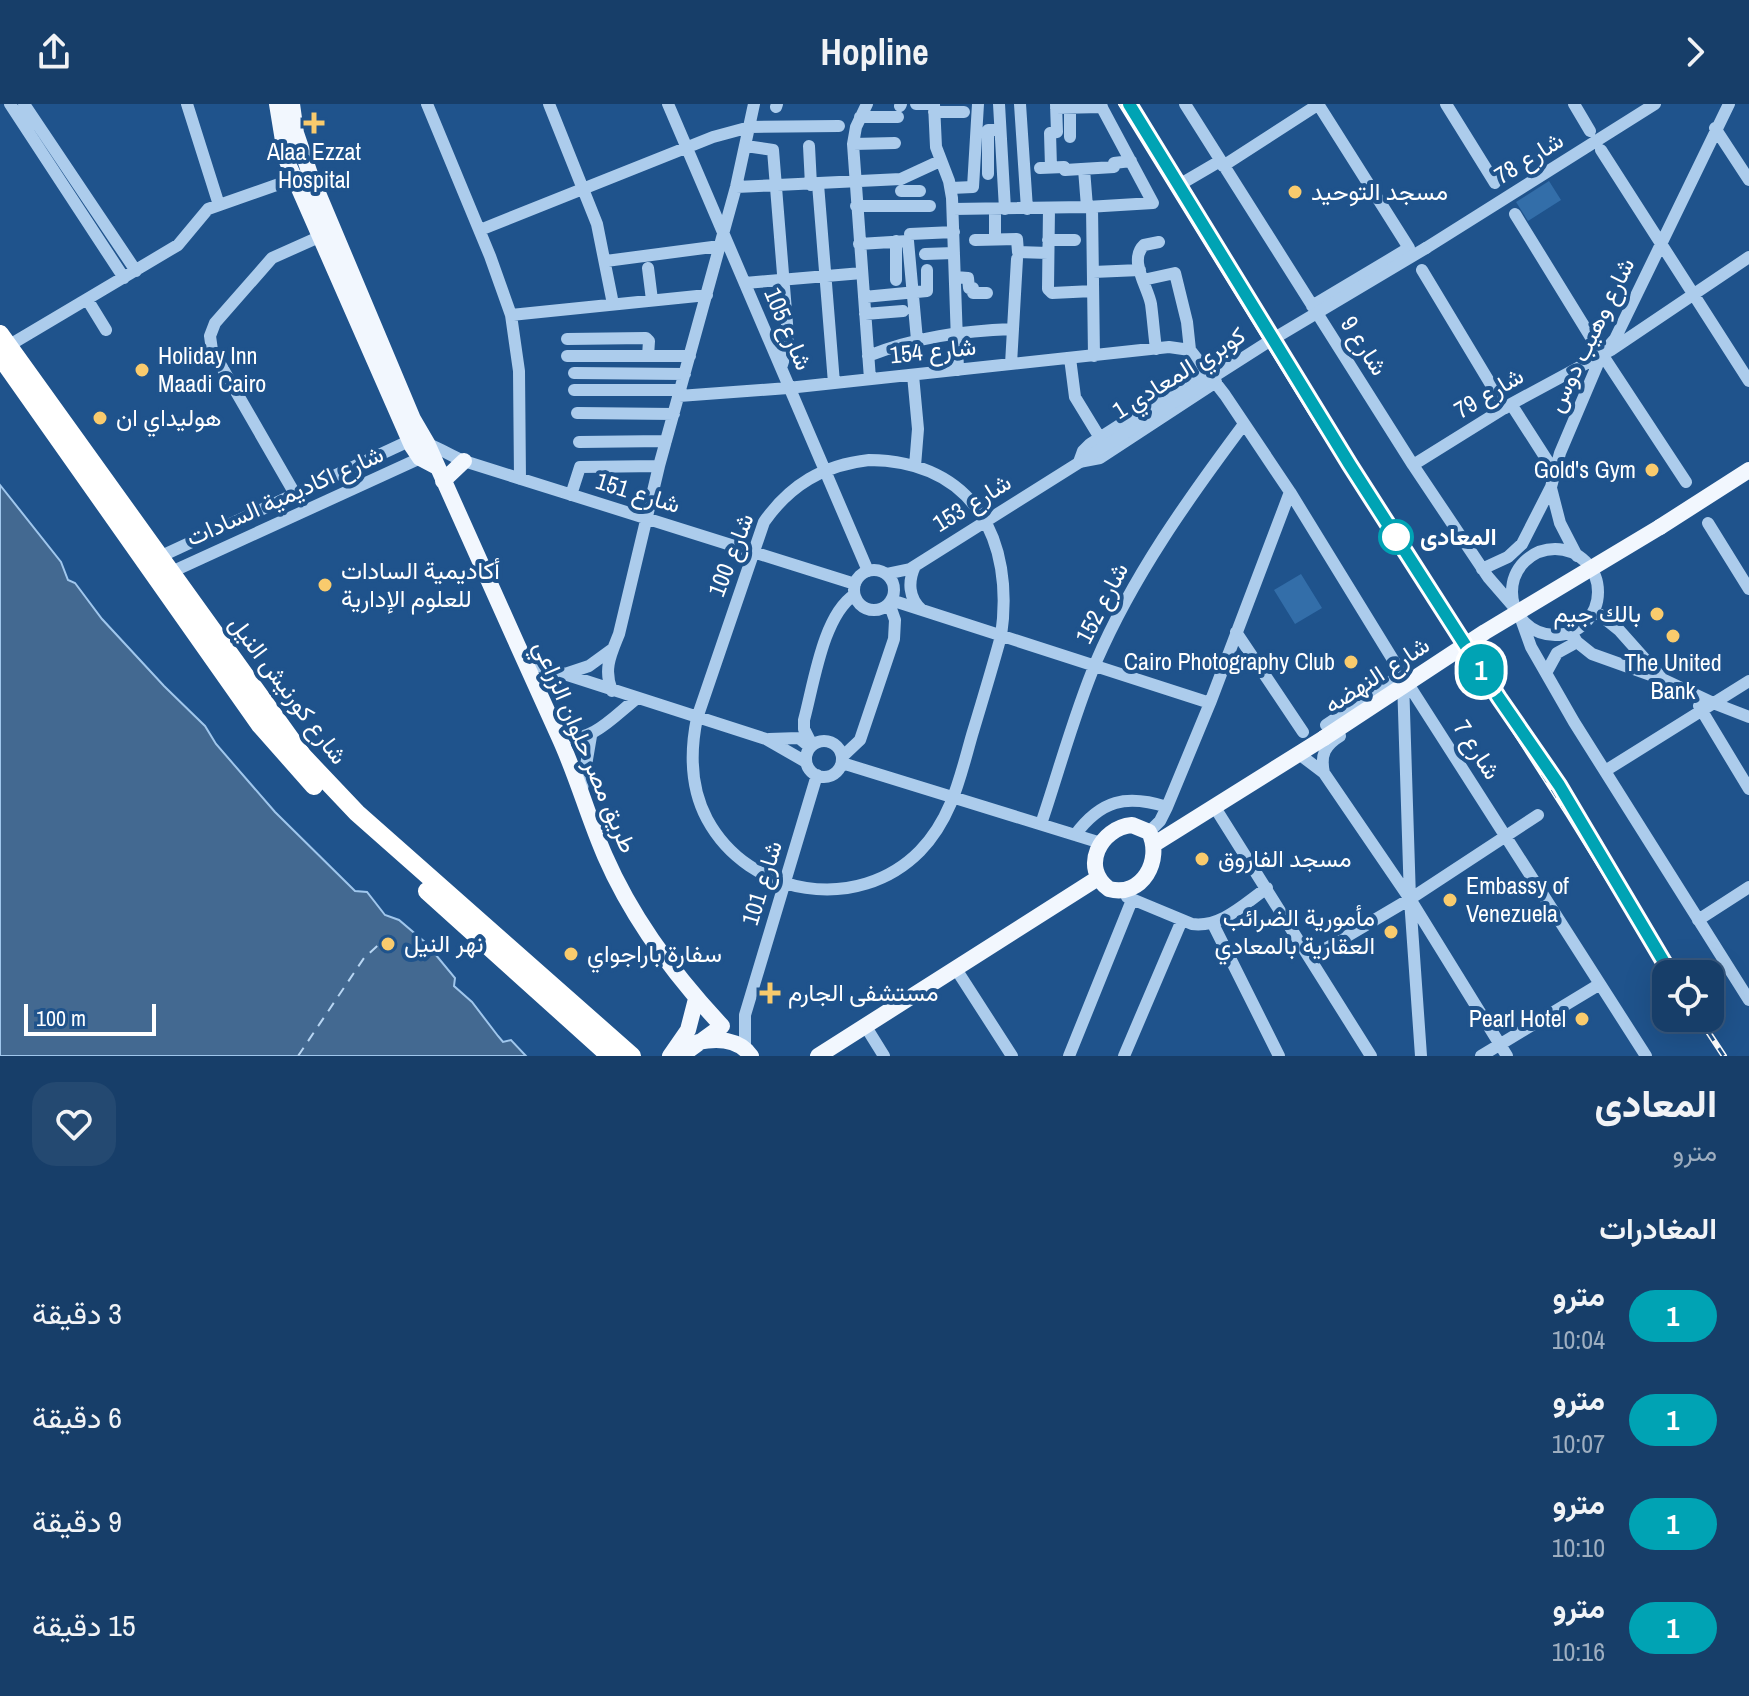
<!DOCTYPE html>
<html lang="ar">
<head>
<meta charset="utf-8">
<style>
	body { margin:0; font-family:"Archivo Narrow",Vazirmatn,sans-serif; background:#244971; color:#f1f3f6; direction:rtl; height:100vh; display:flex; flex-direction:column; font-size:30px; white-space:nowrap }
	* { box-sizing:border-box; margin:0 }
	p { font-size:26px; color:#9eaec0 }
	.icon { flex:none; width:44px; height:44px; fill:none; stroke:currentColor; stroke-width:2; stroke-linecap:round; stroke-linejoin:round }
	.map { position:relative; height:952px; overflow:hidden; direction:ltr }
	.panel { display:flex; flex-direction:column; background:#173e69; flex:1 }
	.panel>* { flex:none }
	.badge { padding:0 16px; border-radius:26px; font-size:28px; line-height:52px }
	.buttons { position:absolute; left:1652px; top:856px; display:grid; gap:16px }
	.buttons a { display:grid; place-items:center; width:72px; height:72px; border-radius:16px; background:#173e69; box-shadow:0 8px 32px #0002,0 0 0 2px #36577d; font-size:40px }
	.scale { position:absolute; left:24px; bottom:20px; width:132px; box-sizing:border-box; padding-left:8px; border:4px solid #fff; border-top:0; font-size:22px; line-height:28px; white-space:nowrap; color:#fff; -webkit-text-stroke:6px #1f538c; paint-order:stroke }
	.map>.badge { position:absolute; translate:-50% -50%; box-shadow:0 0 0 4px #fff }
	h2 { padding:0 32px; font-size:30px; line-height:72px }
	.round { display:grid; place-items:center; flex:none; width:84px; height:84px; border-radius:24px; background:#244971 }
	.summary { display:flex; align-items:center; justify-content:space-between; height:136px; padding:0 32px }
	h1 { font-size:38px; font-weight:800; line-height:60px }
	ul { padding:0; list-style:none }
	li { display:flex; align-items:center; gap:24px; height:104px; padding:0 32px }
	li div { flex:1 }
	li b { display:block; font-size:30px }
	li em { font-style:normal }
	li .badge { min-width:88px; font-weight:700; text-align:center }
	header { display:flex; justify-content:space-between; align-items:center; height:104px; padding:0 32px; background:#173e69; font-size:36px; font-weight:800 }
	.map>svg:first-child { display:block }
	.green { fill:#336ea9 }
	.water { fill:#436991; stroke:#a0c7ed; stroke-width:2 }
	.lines { fill:none; stroke-linecap:round; stroke-linejoin:round }
	.ferry { stroke:#b8d6f3; stroke-width:2; stroke-dasharray:10 8; stroke-linecap:butt }
	.minor { stroke:#acccec; stroke-width:12 }
	.major { stroke:#f2f7fe; stroke-width:16 }
	.highway { stroke:#fff; stroke-width:18 }
	.rail-casing { stroke:#fff; stroke-width:6 }
	.rail { stroke:#1f538c; stroke-width:3; stroke-dasharray:9; stroke-linecap:butt }
	.minor-bridge { stroke:#acccec; stroke-width:12 }
	.major-bridge { stroke:#f2f7fe; stroke-width:16 }
	.line-casing { stroke:#fff; stroke-width:18 }
	.line { stroke:#00a3b4; stroke-width:12 }
	.poi-dot { fill:#f9cb6d; stroke:#1f538c; stroke-width:3 }
	.stop-dot { fill:#fff; stroke:#00a3b4; stroke-width:4 }
	.labels { text-anchor:middle; stroke-width:8; stroke-linejoin:round; paint-order:stroke }
	.poi-label { font-size:24px; fill:#fff; stroke:#1f538c; text-anchor:start }
	.street-label { font-size:24px; fill:#fff; stroke:#1f538c }
	.stop-label { font-size:24px; font-weight:bold; fill:#fff; stroke:#1f538c; text-anchor:start }
</style>
</head>
<body>
<header><svg class="icon" aria-label="forward" viewBox="0 0 24 24"><path d="M9 5l7 7-7 7"/></svg>Hopline<svg class="icon" aria-label="share" viewBox="0 0 24 24"><path d="M12 15V3M7 8l5-5 5 5M5 13v7h14v-7"/></svg></header>
<div class="map">
<svg width="1749" height="952" viewBox="0 0 1749 952">
	<rect width="100%" height="100%" fill="#1f538c"/>
	<!-- green -->
	<path class="green" d="M 1549,77 L 1561,96 L 1528,117 L 1516,98 Z
		M 1301,470 L 1322,504 L 1295,520 L 1274,486 Z"/>
	<!-- water -->
	<path class="water" d="M 0,381 L 61,458 L 68,476 L 75,479 L 102,515 L 164,582 L 205,622 L 216,640 L 275,708 L 355,787 L 367,788 L 385,811 L 399,816 L 426,839 L 455,874 L 454,882 L 472,898 L 498,932 L 503,938 L 511,936 L 526,952 L 0,952 Z"/>
	<g class="lines">
		<!-- ferry -->
		<path class="ferry" d="M 298,952 L 364,854 L 386,834"/>
		<!-- minor -->
		<path class="minor" d="M 10,0 L 124,174
			M 24,0 L 136,167
			M 187,0 L 219,101
			M 427,0 L 490,152 L 511,211 L 519,267 L 520,375
			M 549,0 L 597,120 L 613,200
			M 668,0 L 868,467
			M 867,0 L 856,23 L 853,40 L 870,275
			M 916,0 L 934,0
			M 934,0 L 936,43 L 949,77 L 952,94 L 958,266
			M 999,0 L 1005,105
			M 1020,0 L 1027,105
			M 1185,0 L 1413,361 L 1488,473 L 1514,503
			M 1446,0 L 1495,79
			M 1574,0 L 1590,27
			M 900,2 L 901,0
			M 776,3 L 777,0
			M 1056,4 L 1102,3
			M 1070,4 L 1070,33
			M 934,8 L 964,8
			M 860,13 L 898,13
			M 1715,24 L 1749,76
			M 853,40 L 895,39
			M 746,42 L 773,46 L 788,232 L 786,248 L 781,264
			M 809,42 L 811,81
			M 1601,46 L 1749,277
			M 1223,62 L 1319,0
			M 1051,63 L 1050,29 L 1057,28 L 1056,0
			M 1040,64 L 1064,63 L 1065,66 L 1114,63 L 1114,59 L 1131,57
			M 1084,65 L 1087,103
			M 988,70 L 988,26 L 1000,26
			M 818,80 L 834,279
			M 1179,81 L 1220,57
			M 736,83 L 901,75 L 940,57
			M 951,84 L 973,83 L 978,0
			M 901,87 L 920,87
			M 856,102 L 930,102
			M 1092,103 L 1094,252
			M 1049,104 L 1048,185 L 1052,189 L 1093,187
			M 953,105 L 1087,103 L 1153,99 L 1100,0
			M 995,106 L 995,135
			M 1515,110 L 1592,235 L 1686,378
			M 480,126 L 713,33 L 750,23 L 839,22
			M 910,130 L 954,128
			M 975,136 L 1017,135 L 1018,148 L 1048,149
			M 1048,136 L 1075,136
			M 896,137 L 896,176
			M 859,140 L 908,137 L 917,236
			M 1426,144 L 1655,0
			M 925,150 L 954,149
			M 606,157 L 720,142
			M 648,164 L 652,196
			M 1422,166 L 1505,304
			M 1093,168 L 1140,166
			M 955,173 L 968,174 L 969,184 L 973,184 L 973,189 L 987,189
			M 1143,176 L 1175,169 L 1187,218 L 1190,246
			M 745,179 L 862,169
			M 864,193 L 927,187 L 927,166
			M 87,195 L 106,226
			M 1312,202 L 1409,144 L 1318,0
			M 865,210 L 903,207
			M 511,211 L 707,191
			M 567,235 L 646,234 L 649,237 L 648,252
			M 8,242 L 178,141 L 208,105 L 302,72
			M 1156,245 C 1154,230 1153,215 1151,200 C 1148,183 1128,156 1144,141 L 1159,138
			M 567,252 L 690,252
			M 868,252 C 916,233 962,227 1013,225
			M 1070,254 L 1075,293 L 1100,334
			M 1011,260 L 1017,155
			M 1207,265 L 1090,340 L 1083,347 L 1079,358 L 1100,354 L 1216,278
			M 574,269 L 685,270
			M 913,271 L 918,325 L 915,362
			M 574,286 L 680,286
			M 679,292 L 788,284 L 1169,243 L 1190,246 L 1225,291 L 1290,388 L 1403,572 L 1646,952
			M 1511,300 L 1554,367
			M 577,309 L 674,310
			M 579,338 L 666,337
			M 869,356 C 974,357 1015,436 1001,532 C 992,565 982,598 972,631 C 960,673 952,714 920,747 C 858,810 749,793 707,715 C 690,683 690,648 697,614 L 764,418 C 790,381 823,361 869,356 Z
			M 1413,361 L 1511,300 L 1611,246 L 1749,153
			M 1551,384 L 1560,419 L 1577,452
			M 295,390 L 212,246 L 210,232 L 215,219 L 272,154 L 319,133
			M 571,391 L 580,363 L 659,362
			M 1708,419 L 1749,485
			M1512 488a43 43 0 1 1 86 0a43 43 0 1 1-86 0Z
			M 155,455 L 409,337 C 429,336 446,350 464,357 L 855,480
			M 915,462 C 908,477 908,494 922,506
			M 1482,465 L 1508,453 L 1522,440 L 1551,383 L 1560,349 L 1602,250 L 1615,235 L 1729,0
			M854 486a20 20 0 1 1 40 0a20 20 0 1 1-40 0Z
			M 167,470 L 427,351
			M 886,470 L 910,465 L 1080,358
			M 891,496 L 1210,599
			M 1594,506 L 1619,526 L 1660,572
			M 1521,515 L 1531,543 L 1574,618 L 1749,896
			M 1236,528 L 1303,628
			M 1571,528 L 1577,538 L 1592,550 L 1662,575 L 1713,599 L 1749,613
			M 524,557 L 766,635 L 806,658
			M 1546,569 L 1557,549 L 1577,538
			M 565,570 L 589,562 L 611,546
			M 1403,576 L 1410,795 L 1421,952
			M 612,587 C 603,565 611,550 619,530 L 659,362 L 736,83 L 754,0
			M 1699,602 L 1749,685
			M 1326,621 L 1402,570
			M 560,635 C 593,638 612,614 636,595
			M 769,635 L 799,634 L 810,643
			M806 655a18 18 0 1 1 36 0a18 18 0 1 1-36 0Z
			M 812,641 L 804,625 L 804,616 C 814,579 823,512 854,491
			M 1299,650 L 1324,669 L 1410,795 L 1507,952
			M 842,653 L 860,636 L 894,535 L 895,516 L 889,499
			M 842,659 L 1101,739
			M 1605,667 L 1749,577
			M 1324,669 C 1320,651 1325,641 1340,632
			M 582,685 L 591,632
			M 1214,702 L 1371,952
			M 1041,720 C 1059,667 1074,610 1096,558 C 1133,472 1188,395 1244,320
			M 1149,728 L 1160,717 L 1167,703 L 1210,599 L 1290,388
			M 1075,731 C 1101,696 1126,690 1167,703
			M 1127,793 L 1192,820 C 1221,824 1244,800 1267,784
			M 1698,816 L 1749,783
			M 1213,820 L 1279,952
			M 1310,854 L 1410,795 L 1538,711
			M 956,865 L 1012,952
			M 866,923 L 884,952
			M 745,944 L 745,911 L 817,671
			M 1069,952 L 1132,796
			M 1124,952 L 1182,816
			M 1481,952 L 1600,880"/>
		<!-- major -->
		<path class="major" d="M 277,0 L 286,55 L 412,342 L 420,354 L 437,363
			M 292,0 L 296,29 L 310,70 L 413,315 L 427,339 C 470,437 515,535 559,633 C 577,672 588,713 605,752 C 632,814 676,873 722,922 L 681,952
			M 443,377 L 464,357
			M 1660,423 L 1749,366
			M 1132,721 L 1149,728 C 1163,756 1142,794 1109,785 C 1080,764 1100,724 1132,721 Z
			M 1153,741 L 1324,634
			M 698,938 C 717,934 739,935 751,952
			M 670,952 L 688,926 L 696,895
			M 818,952 L 1098,774"/>
		<!-- highway -->
		<path class="highway" d="M 0,230 L 303,652 L 357,709 L 632,952
			M 0,252 L 260,621 L 314,682
			M 427,787 L 610,952"/>
		<defs>
			<path id="rail" d="M 1121,0 L 1313,312 L 1568,710 L 1667,870
				M 1699,914 L 1724,952"/>
		</defs>
		<!-- rail casing -->
		<use href="#rail" class="rail-casing"/>
		<!-- rail -->
		<use href="#rail" class="rail"/>
		<!-- minor-bridge -->
		<path class="minor-bridge" d="M 1080,358 L 1268,238 L 1426,144"/>
		<!-- major-bridge -->
		<path class="major-bridge" d="M 1324,634 L 1485,528 L 1660,423"/>
	</g>
	<g class="lines">
		<defs>
			<path id="line" d="M 1129,0 L 1350,361 L 1499,594 L 1559,681 L 1671,870"/>
		</defs>
		<!-- line casing -->
		<use href="#line" class="line-casing"/>
		<!-- line -->
		<use href="#line" class="line"/>
	</g>
	<!-- markers -->
	<g class="poi-dot">
		<path d="M310 7h8v8h8v8h-8v8h-8v-8h-8v-8h8z"/>
		<circle cx="1295" cy="88" r="8"/>
		<circle cx="142" cy="266" r="8"/>
		<circle cx="100" cy="314" r="8"/>
		<circle cx="1652" cy="366" r="8"/>
		<circle cx="325" cy="481" r="8"/>
		<circle cx="1657" cy="510" r="8"/>
		<circle cx="1673" cy="532" r="8"/>
		<circle cx="1351" cy="558" r="8"/>
		<circle cx="1202" cy="755" r="8"/>
		<circle cx="1450" cy="796" r="8"/>
		<circle cx="1391" cy="828" r="8"/>
		<circle cx="388" cy="840" r="8"/>
		<circle cx="571" cy="850" r="8"/>
		<path d="M766 877h8v8h8v8h-8v8h-8v-8h-8v-8h8z"/>
		<circle cx="1582" cy="915" r="8"/>
	</g>
	<circle class="stop-dot" cx="1396" cy="433" r="16"/>
	<g class="labels">
		<!-- poi labels -->
		<g class="poi-label">
			<text x="314" y="56" text-anchor="middle">Alaa Ezzat<tspan x="314" dy="28">Hospital</tspan></text>
			<text x="1311" y="96">مسجد التوحيد</text>
			<text x="158" y="260">Holiday Inn<tspan x="158" dy="28">Maadi Cairo</tspan></text>
			<text x="116" y="322">هوليداي ان</text>
			<text x="1636" y="374" text-anchor="end">Gold's Gym</text>
			<text x="341" y="475">أكاديمية السادات<tspan x="341" dy="28">للعلوم الإدارية</tspan></text>
			<text x="1641" y="518" text-anchor="end">بالك جيم</text>
			<text x="1335" y="566" text-anchor="end">Cairo Photography Club</text>
			<text x="1673" y="567" text-anchor="middle">The United<tspan x="1673" dy="28">Bank</tspan></text>
			<text x="1218" y="763">مسجد الفاروق</text>
			<text x="1466" y="790">Embassy of<tspan x="1466" dy="28">Venezuela</tspan></text>
			<text x="1375" y="822" text-anchor="end">مأمورية الضرائب<tspan x="1375" dy="28">العقارية بالمعادي</tspan></text>
			<text x="404" y="848">نهر النيل</text>
			<text x="587" y="858">سفارة باراجواي</text>
			<text x="788" y="897">مستشفى الجارم</text>
			<text x="1566" y="923" text-anchor="end">Pearl Hotel</text>
		</g>
		<!-- street labels -->
		<g class="street-label">
			<text transform="translate(1529 54) rotate(-32)" y="8">شارع 78</text>
			<text transform="translate(788 225) rotate(67)" y="8">شارع 105</text>
			<text transform="translate(1591 231) rotate(-64)" y="8">شارع وهيب دوس</text>
			<text transform="translate(1364 242) rotate(57)" y="8">شارع 9</text>
			<text transform="translate(933 247) rotate(-6)" y="8">شارع 154</text>
			<text transform="translate(1179 269) rotate(-32)" y="8">كوبري المعادي 1</text>
			<text transform="translate(1489 289) rotate(-31)" y="8">شارع 79</text>
			<text transform="translate(638 389) rotate(17)" y="8">شارع 151</text>
			<text transform="translate(285 392) rotate(-24)" y="8">شارع اكاديمية السادات</text>
			<text transform="translate(972 399) rotate(-32)" y="8">شارع 153</text>
			<text transform="translate(731 451) rotate(-69)" y="8">شارع 100</text>
			<text transform="translate(1102 499) rotate(-63)" y="8">شارع 152</text>
			<text transform="translate(1377 571) rotate(-33)" y="8">شارع النهضه</text>
			<text transform="translate(288 586) rotate(53)" y="8">شارع كورنيش النيل</text>
			<text transform="translate(585 643) rotate(67)" y="8">طريق مصر حلوان الزراعي</text>
			<text transform="translate(1477 646) rotate(57)" y="8">شارع 7</text>
			<text transform="translate(762 779) rotate(-73)" y="8">شارع 101</text>
		</g>
		<!-- stop labels -->
		<g class="stop-label">
			<text x="1420" y="441">المعادى</text>
		</g>
	</g>
</svg>
<div class="buttons">
<a><svg class="icon" aria-label="locate" viewBox="0 0 24 24"><circle cx="12" cy="12" r="6"/><path d="M12 2v4M12 18v4M2 12h4M18 12h4"/></svg></a>
</div>
<div class="scale">100 m</div>
<b class="badge" style="left:1481px;top:566px;background:#00a3b4;color:#fff">1</b>
</div>
<section class="panel">
<div class="summary"><div><h1>المعادى</h1><p>مترو</p></div><a class="round"><svg class="icon" aria-label="heart" viewBox="0 0 24 24"><path d="M12 20l-8-8c-3-5 5-10 8-4 3-6 11-1 8 4z"/></svg></a></div>
<h2>المغادرات</h2>
<ul>
<li><span class="badge" style="background:#00a3b4;color:#fff">1</span><div><b>مترو</b><p>10:04</p></div><em>3 دقيقة</em></li>
<li><span class="badge" style="background:#00a3b4;color:#fff">1</span><div><b>مترو</b><p>10:07</p></div><em>6 دقيقة</em></li>
<li><span class="badge" style="background:#00a3b4;color:#fff">1</span><div><b>مترو</b><p>10:10</p></div><em>9 دقيقة</em></li>
<li><span class="badge" style="background:#00a3b4;color:#fff">1</span><div><b>مترو</b><p>10:16</p></div><em>15 دقيقة</em></li>
</ul>
</section>
</body>
</html>
